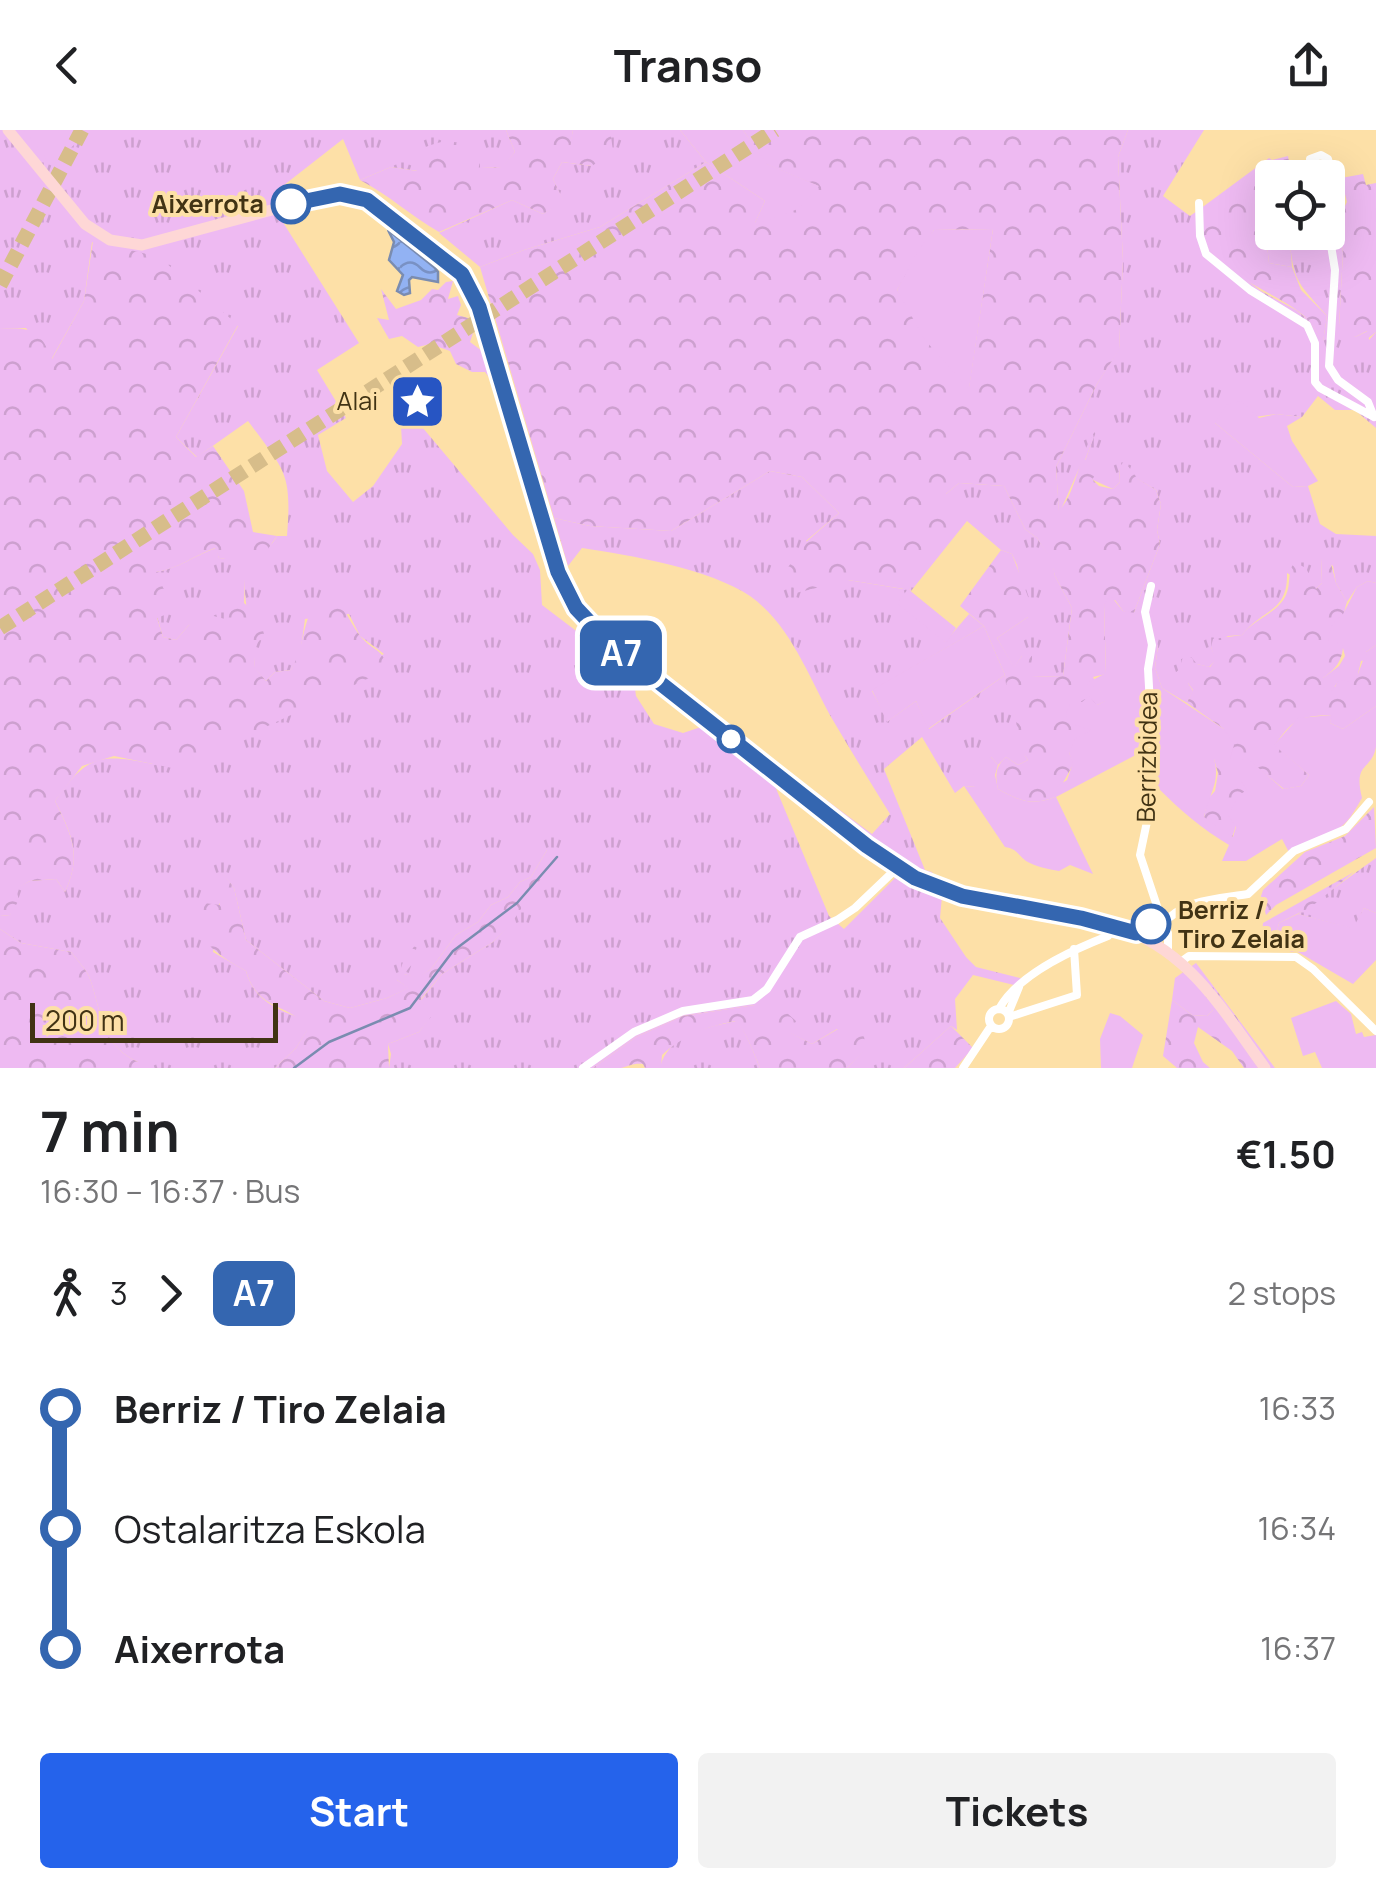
<!DOCTYPE html>
<html lang="en">
<head>
<meta charset="utf-8">
<style>
	body { margin:0; font-family:Manrope,sans-serif; background:#f2f2f2; color:#202124; height:100vh; display:flex; flex-direction:column; font-size:38px; white-space:nowrap }
	* { box-sizing:border-box; margin:0 }
	p { font-size:32px; color:#757577 }
	.icon { flex:none; width:55px; height:55px; fill:none; stroke:currentColor; stroke-width:2; stroke-linecap:round; stroke-linejoin:round }
	.map { position:relative; height:938px; overflow:hidden }
	.side { display:flex; flex-direction:column; background:#fff; flex:1 }
	.side>* { flex:none }
	.badge { padding:0 20px; border-radius:15px; font-size:35px; line-height:65px }
	.fabs { position:absolute; left:1255px; top:30px; display:grid; gap:20px }
	.fabs a { display:grid; place-items:center; width:90px; height:90px; border-radius:10px; background:#fff; box-shadow:0 10px 40px #0002; font-size:50px }
	.scale { position:absolute; left:30px; bottom:25px; width:248px; box-sizing:border-box; padding-left:10px; border:5px solid #413314; border-top:0; font-size:28px; line-height:35px; white-space:nowrap; color:#413314; -webkit-text-stroke:8px #fde0a7; paint-order:stroke }
	.map>.badge { position:absolute; translate:-50% -50%; box-shadow:0 0 0 5px #fff }
	.legs { display:flex; align-items:center; gap:15px; height:110px; padding:0 40px; font-size:32px }
	.legs p { margin-inline-start:auto }
	.overview { display:flex; align-items:center; justify-content:space-between; height:170px; padding:0 40px }
	h1 { font-size:55px; font-weight:700; line-height:75px }
	.cta { display:flex; gap:20px; margin-top:auto; padding:20px 40px }
	.cta a { flex:1; height:115px; border-radius:10px; background:#2563eb; color:#fff; font-size:40px; font-weight:700; line-height:115px; text-align:center }
	.cta a+a { background:#f2f2f2; color:#202124 }
	ul { padding:0 40px; list-style:none }
	li { display:flex; align-items:center; gap:35px; height:120px; font-size:38px }
	li i { display:grid; place-items:center; width:15px; height:100%; margin:0 12px; background:currentColor }
	li i::after { content:''; width:25px; height:25px; margin:-12px; border:8px solid; border-radius:50%; background:#fff }
	li p { margin-inline-start:auto }
	li:first-child i { background:linear-gradient(#0000 50%,currentColor 0) }
	li:last-child i { background:linear-gradient(currentColor 50%,#0000 0) }
	header { display:flex; justify-content:space-between; align-items:center; height:130px; padding:0 40px; background:#fff; font-size:45px; font-weight:700 }
	.map>svg:first-child { display:block }
	.grass { fill:url(#grass-tufts); fill-rule:evenodd }
	.forest { fill:url(#forest-crowns); fill-rule:evenodd }
	.garden { fill:#eebaf2 }
	.water { fill:url(#water-waves); stroke:#7a8cb0; stroke-width:2.5 }
	.lines { fill:none; stroke-linecap:round; stroke-linejoin:round }
	.stream { stroke:#7a8cb0; stroke-width:2.5 }
	.highway-tunnel { stroke:#d7bd8a; stroke-width:15; stroke-dasharray:15 8; stroke-linecap:butt }
	.street { stroke:#fff; stroke-width:8 }
	.secondary { stroke:#fed7d6; stroke-width:11 }
	.line-1-casing { stroke:#fff; stroke-width:22 }
	.line-1 { stroke:#3466b0; stroke-width:15 }
	.stop-1-dot { fill:#fff; stroke:#3466b0; stroke-width:5 }
	.labels { text-anchor:middle; stroke-width:8; stroke-linejoin:round; paint-order:stroke }
	.stop-label { font-size:25px; font-weight:bold; fill:#413314; stroke:#fde0a7; text-anchor:end }
	.poi-label { font-size:25px; fill:#413314; stroke:#fde0a7; text-anchor:end }
	.street-label { font-size:25px; fill:#413314; stroke:#fde0a7 }
</style>
</head>
<body>
<header><svg class="icon" aria-label="back" viewBox="0 0 24 24"><path d="M15 5l-7 7 7 7"/></svg>Transo<svg class="icon" aria-label="share" viewBox="0 0 24 24"><path d="M12 15V3M7 8l5-5 5 5M5 13v7h14v-7"/></svg></header>
<div class="map">
<svg width="1376" height="938" viewBox="0 0 1376 938">
	<defs>
		<pattern id="grass-tufts" width="24" height="20" patternUnits="userSpaceOnUse" patternTransform="scale(2.5)"><rect width="24" height="20" fill="#eebaf2"/><path d="M3 7l-1-3M5 7V3M7 7l1-3M15 17l-1-3M17 17v-4M19 17l1-3" fill="none" stroke="#cda0cf"/></pattern>
		<pattern id="forest-crowns" width="20" height="18" patternUnits="userSpaceOnUse" patternTransform="scale(2.5)"><rect width="20" height="18" fill="#eebaf2"/><path d="M2 6a3 3 0 1 1 6 0M12 15a3 3 0 1 1 6 0" fill="none" stroke="#cda0cf"/></pattern>
		<pattern id="water-waves" width="16" height="10" patternUnits="userSpaceOnUse" patternTransform="scale(2.5)"><rect width="16" height="10" fill="#92b2f3"/><path d="M0 5q4-4 8 0t8 0" fill="none" stroke="#7991c4"/></pattern>
	</defs>
	<rect width="100%" height="100%" fill="#fde0a7"/>
	<!-- grass -->
	<path class="grass" d="M 0,0 L 506,0 L 515,22 L 503,37 L 418,41 L 391,37 L 360,50 L 343,9 L 279,59 L 279,86 L 359,213 L 317,240 L 346,288 L 318,305 L 327,341 L 353,372 L 373,356 L 402,314 L 401,296 L 412,285 L 513,405 L 533,424 L 540,440 L 542,475 L 633,544 L 636,566 L 654,594 L 683,603 L 701,597 L 774,654 L 790,643 L 872,704 L 890,684 C 871,653 852,623 834,592 C 809,549 792,496 750,466 C 710,439 630,425 582,418 L 568,436 L 554,388 L 590,396 L 671,401 L 770,341 L 802,347 L 839,383 L 806,411 L 848,450 L 903,459 L 946,364 L 959,353 L 1004,356 L 1025,399 L 1037,408 L 1052,430 L 1055,446 L 1072,478 L 1063,546 L 1032,547 L 1032,526 L 1022,526 L 1014,538 L 997,508 L 1028,487 L 1017,435 L 1012,424 L 1001,420 L 967,391 L 911,461 L 909,459 L 945,512 L 969,484 L 984,496 L 872,561 L 888,591 L 916,571 L 929,599 L 1005,545 C 1009,560 1010,570 1015,583 C 1022,600 1017,615 1028,630 L 1018,635 L 1006,627 L 998,635 L 991,627 L 976,657 L 964,656 L 955,663 L 922,607 L 884,639 L 925,740 L 932,742 L 942,766 L 940,788 L 966,827 L 976,837 L 1024,849 L 1014,855 L 973,845 L 955,869 L 957,900 L 951,896 L 904,938 L 847,938 L 866,919 L 837,899 L 812,914 L 790,903 L 778,876 L 755,875 L 683,886 L 636,907 L 593,938 L 389,938 L 391,924 L 388,914 L 419,902 L 430,887 L 421,870 L 442,844 L 493,812 L 510,794 L 552,730 L 547,720 L 531,747 L 520,752 L 508,767 L 491,775 L 478,792 L 456,805 L 431,839 L 418,848 L 404,844 L 397,850 L 409,858 L 387,868 L 350,878 L 324,871 L 246,810 L 234,758 L 223,744 L 213,822 L 246,841 C 254,870 275,878 302,889 L 308,899 L 296,918 L 275,938 L 138,938 L 138,932 C 99,913 103,885 90,849 C 87,840 77,830 71,822 L 21,813 L 0,799 L 0,786 L 10,785 L 16,758 L 30,751 L 56,749 L 65,762 C 82,725 72,705 55,671 C 87,625 100,623 153,634 L 384,524 L 360,506 L 349,484 L 305,489 L 300,525 L 291,540 L 275,542 L 266,551 L 254,538 C 256,506 243,481 245,449 L 225,489 L 189,495 L 176,510 L 163,507 L 157,487 L 155,442 C 178,439 193,426 216,418 L 219,428 C 240,431 266,427 277,406 L 287,406 C 292,342 285,341 248,291 L 197,327 L 176,307 L 238,196 L 92,112 L 84,171 L 51,230 L 26,198 L 0,199 ZM 775,656 L 895,748 L 844,799 L 829,786 Z
		M 573,0 L 680,0 L 706,32 L 600,97 L 524,120 L 480,137 L 439,103 L 512,70 L 543,84 L 563,71 L 553,49 L 562,32 L 592,36 L 569,20 Z
		M 1128,0 L 1204,0 L 1163,66 L 1190,86 L 1204,76 L 1204,104 L 1212,124 L 1261,161 L 1296,180 L 1310,191 L 1323,211 L 1327,186 C 1301,155 1293,154 1290,111 L 1322,109 L 1322,103 L 1328,102 L 1328,90 L 1338,90 L 1343,123 L 1339,196 L 1355,207 L 1368,201 L 1369,210 L 1376,202 L 1376,298 L 1355,280 L 1335,280 L 1318,266 L 1302,287 L 1276,284 L 1215,293 L 1293,357 L 1308,356 L 1320,394 L 1336,404 L 1376,406 L 1376,453 L 1368,451 L 1357,457 L 1347,472 L 1336,453 L 1333,436 L 1321,428 L 1322,453 L 1315,460 L 1287,443 C 1288,483 1263,478 1242,505 L 1228,506 L 1211,517 L 1216,530 L 1209,537 L 1197,534 L 1188,553 L 1193,561 L 1187,573 L 1162,558 L 1155,538 L 1158,516 L 1133,485 L 1160,414 L 1157,400 L 1161,374 L 1156,360 L 1119,338 L 1120,352 L 1113,359 L 1091,349 L 1085,331 L 1096,300 L 1059,384 L 1056,337 L 1097,254 L 1119,219 L 1123,131 L 1118,27 Z
		M 1376,728 L 1376,783 L 1364,778 L 1354,799 L 1298,784 Z
		M 1196,833 L 1275,938 L 1258,938 L 1213,880 L 1207,886 L 1192,885 L 1172,870 L 1175,848 Z
		M 736,891 C 745,898 755,926 760,938 L 660,938 C 667,905 707,897 736,891 Z"/>
	<!-- forest -->
	<path class="forest" d="M 506,0 L 573,0 L 570,19 L 610,0 L 613,21 L 592,36 L 562,32 L 553,49 L 564,72 L 543,84 L 512,70 L 439,102 C 411,86 389,65 360,50 L 391,37 L 417,41 L 421,19 C 445,8 457,9 480,22 L 480,38 L 502,37 L 515,22 Z
		M 743,0 L 1128,0 L 1118,27 L 1123,131 L 1119,220 L 1097,254 L 1056,337 L 1059,381 C 1078,360 1078,323 1098,297 L 1085,330 L 1095,327 L 1101,332 L 1098,343 L 1092,349 L 1099,356 L 1113,359 L 1120,352 L 1119,338 L 1124,331 L 1138,349 L 1156,360 L 1161,374 L 1157,400 L 1160,414 L 1133,485 L 1123,481 L 1115,470 L 1104,475 L 1106,544 L 1093,547 L 1106,571 L 1097,575 L 1093,599 L 1069,623 L 1074,633 L 1055,667 C 1033,676 1019,671 998,659 C 995,645 995,637 1006,627 L 1018,635 L 1028,630 L 1020,619 L 1015,584 L 1008,573 L 1005,545 L 984,496 L 960,476 L 1001,420 L 1012,424 L 1030,472 L 1028,487 L 997,508 L 1014,537 L 1022,526 L 1032,525 L 1032,547 L 1063,546 L 1072,478 L 1055,446 L 1051,430 L 1037,408 L 1025,399 L 1004,356 L 959,353 L 946,364 L 956,393 L 904,459 L 848,450 L 796,463 L 786,440 L 806,412 L 839,383 L 802,347 L 770,341 L 671,401 L 590,396 L 554,388 L 480,137 L 524,120 L 600,97 L 706,32 L 765,71 L 755,93 L 818,56 L 766,34 ZM 993,99 L 969,257 L 968,257 L 897,160 L 934,100 Z
		M 1288,26 L 1292,47 L 1272,48 L 1272,95 L 1265,95 L 1269,133 L 1292,137 L 1301,160 L 1327,186 L 1323,212 C 1319,206 1315,198 1310,192 C 1291,168 1220,146 1207,116 C 1201,104 1204,89 1204,76 L 1269,28 L 1272,30 Z
		M 1363,44 L 1366,55 L 1376,53 L 1376,202 L 1361,214 L 1367,201 L 1355,207 L 1342,204 L 1339,196 L 1343,123 L 1338,90 L 1347,72 L 1341,48 Z
		M 93,111 L 159,127 L 238,195 L 176,307 L 196,327 L 213,316 L 244,361 L 253,402 L 277,406 L 254,439 L 239,431 L 219,428 L 215,418 C 193,426 178,439 156,442 L 166,464 L 167,484 L 157,488 L 163,507 L 176,510 L 189,495 L 206,484 L 225,489 L 225,464 L 237,442 L 245,449 L 244,473 L 261,488 L 264,505 L 255,516 L 254,537 L 266,551 L 275,542 L 291,540 C 306,514 300,497 317,470 L 337,471 C 347,482 352,496 361,507 C 374,522 382,517 388,539 L 177,639 L 114,626 L 82,636 L 55,671 C 72,706 82,725 65,762 L 56,749 L 30,751 L 16,759 L 19,770 L 10,785 L 0,786 L 0,199 C 32,197 40,200 52,229 L 84,171 Z
		M 453,151 L 448,169 L 458,166 L 461,175 L 457,185 L 468,188 L 473,203 L 470,212 L 482,221 L 493,253 L 485,242 L 472,242 L 456,234 L 450,221 L 430,214 L 418,217 L 402,206 L 389,209 L 377,188 L 389,190 L 381,159 L 396,179 L 421,170 L 432,159 L 438,160 L 446,152 Z
		M 1328,422 L 1336,453 L 1347,472 C 1336,505 1356,526 1323,548 L 1335,557 L 1338,550 L 1358,544 L 1366,522 L 1376,515 L 1376,576 L 1343,599 L 1330,593 L 1331,585 C 1299,586 1293,589 1275,615 L 1309,645 L 1301,656 L 1284,659 L 1245,628 L 1247,660 L 1232,708 L 1204,688 L 1207,670 L 1215,661 L 1218,643 L 1214,629 L 1224,599 L 1187,573 L 1193,560 L 1188,553 L 1177,551 L 1175,543 L 1181,538 L 1181,529 L 1191,527 L 1197,534 L 1210,537 L 1215,530 L 1211,517 L 1213,509 L 1242,505 C 1253,490 1279,482 1286,465 C 1291,454 1287,444 1294,432 L 1306,438 L 1316,459 L 1322,453 L 1321,428 Z
		M 1374,677 L 1376,718 L 1276,775 L 1266,785 L 1261,766 L 1263,760 L 1305,722 L 1345,706 Z
		M 561,718 L 511,794 L 493,812 L 442,844 L 421,869 L 431,887 L 419,902 L 388,914 L 389,938 L 275,938 L 296,918 L 307,900 C 294,873 258,883 246,841 C 215,823 200,815 193,777 L 204,773 L 220,775 L 215,763 L 223,743 L 234,758 L 246,810 L 324,871 L 350,878 L 387,868 L 408,858 L 397,850 L 403,832 L 418,811 L 413,833 L 404,844 L 418,847 L 431,839 L 456,805 L 478,792 L 491,775 L 508,767 L 520,752 L 531,747 L 547,720 Z
		M 1354,742 L 1311,777 L 1279,793 L 1275,810 L 1278,821 L 1260,820 L 1263,793 Z
		M 0,799 L 21,813 L 71,822 C 77,830 87,840 90,849 C 103,885 99,913 138,932 L 138,938 L 0,938 Z
		M 1172,870 L 1192,885 L 1207,886 L 1214,879 L 1258,938 L 1244,938 L 1232,921 L 1198,897 L 1194,913 L 1203,932 L 1210,938 L 1177,938 L 1163,926 Z
		M 755,875 L 778,875 L 796,891 L 791,903 L 812,914 L 838,899 L 851,906 L 862,899 L 867,919 L 847,938 L 760,938 C 755,926 745,898 735,891 C 707,897 685,904 662,925 L 661,938 L 645,938 L 643,934 C 633,933 630,936 621,938 C 613,938 602,938 593,938 L 636,907 L 683,886 Z
		M 951,896 L 973,918 L 955,938 L 904,938 Z"/>
	<!-- garden -->
	<path class="garden" d="M 24,0 L 70,0 L 78,11 L 52,36 Z
		M 680,0 L 743,0 L 767,34 L 819,56 L 798,79 L 754,95 L 765,71 L 706,32 Z
		M 1265,95 L 1272,95 L 1272,102 L 1322,103 L 1322,109 L 1290,111 L 1292,137 L 1269,133 Z
		M 993,99 L 969,259 L 925,210 L 897,160 L 919,119 L 934,100 Z
		M 1241,271 L 1259,288 L 1276,284 L 1302,287 L 1287,296 L 1292,311 L 1318,351 L 1308,356 L 1293,357 L 1215,293 L 1226,275 Z
		M 1368,451 L 1376,453 L 1376,515 L 1366,522 L 1367,530 L 1361,531 L 1358,544 L 1351,552 L 1339,550 L 1331,562 L 1323,557 L 1323,548 L 1339,536 L 1345,526 L 1342,514 L 1328,511 C 1330,500 1331,491 1342,486 L 1357,457 Z
		M 908,459 L 956,498 L 946,513 L 897,473 Z
		M 1110,465 L 1123,481 L 1153,486 L 1158,516 L 1155,538 L 1162,558 L 1224,599 L 1234,615 L 1230,629 L 1214,629 C 1221,653 1208,665 1204,687 L 1233,707 L 1236,697 L 1228,685 L 1239,665 L 1247,660 L 1241,651 L 1238,634 L 1246,627 L 1283,659 L 1301,656 L 1309,645 L 1274,615 L 1298,588 L 1332,585 L 1330,593 L 1343,599 L 1376,576 C 1376,589 1376,605 1376,617 C 1371,642 1353,631 1362,668 C 1355,680 1348,694 1335,701 C 1316,712 1307,708 1292,728 L 1282,709 L 1246,731 L 1222,731 L 1229,715 C 1202,699 1180,680 1158,658 L 1157,621 L 1147,619 L 1056,667 L 1093,744 L 1070,735 L 1059,741 C 1048,739 1036,737 1026,731 C 1017,724 1017,719 1005,717 L 964,656 L 975,657 L 973,638 L 978,628 L 991,627 L 998,635 L 995,645 L 998,659 C 1019,671 1033,676 1055,667 L 1056,657 L 1067,650 L 1073,633 L 1069,623 L 1075,609 L 1091,600 L 1069,593 L 1066,584 L 1071,572 L 1082,572 L 1089,566 L 1097,575 L 1105,571 L 1099,559 L 1085,554 L 1106,543 L 1104,475 Z
		M 984,496 L 1005,545 L 928,599 L 916,571 L 887,592 L 872,560 Z
		M 1364,778 L 1376,783 L 1376,830 L 1353,854 L 1298,822 L 1278,821 L 1275,810 L 1279,793 L 1298,784 L 1353,798 Z
		M 1336,871 L 1351,884 L 1356,904 L 1362,902 L 1364,907 L 1376,905 L 1376,938 L 1322,938 L 1315,922 L 1303,926 L 1291,888 Z
		M 1110,883 L 1120,886 L 1143,905 L 1132,938 L 1101,938 L 1100,909 Z"/>
	<!-- water -->
	<path class="water" d="M 388,100 L 434,137 L 438,142 L 438,152 L 412,147 L 409,150 L 410,163 L 404,165 L 397,161 L 403,145 L 389,130 L 394,112 Z"/>
	<g class="lines">
		<!-- stream -->
		<path class="stream" d="M 294,938 L 329,912 L 410,878 L 453,821 L 517,773 L 557,727"/>
		<!-- highway-tunnel -->
		<path class="highway-tunnel" d="M 0,155 L 82,0
			M 0,498 L 775,0"/>
		<!-- street -->
		<path class="street" d="M 1314,48 L 1310,29 L 1321,25 L 1328,29 L 1337,63 L 1328,74
			M 1199,73 L 1200,106 L 1206,124 L 1250,160 L 1307,195 L 1315,213 L 1315,252 L 1320,258 L 1374,287
			M 1328,97 L 1335,140 L 1329,236 L 1338,250 L 1368,272 L 1374,287
			M 1151,456 L 1145,482 L 1152,515 L 1148,539 L 1152,610 L 1149,682 L 1140,725 L 1163,794
			M 1163,794 C 1184,769 1217,769 1248,764 L 1294,721 L 1346,699 L 1369,672
			M 1135,803 L 1151,794 L 1163,794 L 1168,803 L 1168,821
			M 1182,831 L 1189,826 L 1296,827 L 1313,839 L 1376,901
			M989 889a10 10 0 1 1 20 0a10 10 0 1 1-20 0Z
			M 999,879 C 1018,844 1072,820 1108,806 L 1113,795
			M 1008,884 L 1019,857
			M 1009,887 L 1077,865 L 1074,819
			M 583,938 L 634,902 L 683,881 L 753,870 L 767,859 L 800,807 L 837,790 L 855,778 L 897,738
			M 963,938 L 991,896"/>
		<!-- secondary -->
		<path class="secondary" d="M 8,0 L 85,94 L 110,110 L 142,115 L 331,64 C 372,62 449,125 471,158 L 559,442 L 576,478 L 591,497 L 867,716 L 915,748 L 962,766 L 1113,795 C 1189,819 1221,878 1265,938"/>
	</g>
	<g class="lines">
		<defs>
			<path id="line-1" d="M 291,74 L 340,64 L 367,70 L 462,144 L 479,177 L 558,442 L 576,478 L 608,512 L 867,716 L 915,748 L 962,766 L 1081,788 L 1136,803 L 1151,794"/>
		</defs>
		<!-- line-1 casing -->
		<use href="#line-1" class="line-1-casing"/>
		<!-- line-1 -->
		<use href="#line-1" class="line-1"/>
	</g>
	<!-- icons -->
	<defs>
		<symbol id="sight-square" viewBox="-11 -11 22 22"><rect x="-9" y="-9" width="18" height="18" rx="4" fill="#2755c3" stroke="#fde0a7"/><path d="M0-6L1.8-2.2L6-1.7L2.9 1.2L3.7 5.4L0 3.3L-3.7 5.4L-2.9 1.2L-6-1.7L-1.8-2.2Z" fill="#fff"/></symbol>
	</defs>
	<g fill-rule="evenodd">
		<use href="#sight-square" x="386" y="240" width="63" height="63"/>
	</g>
	<!-- markers -->
	<g class="stop-1-dot">
		<circle cx="291" cy="74" r="18"/>
		<circle cx="731" cy="609" r="12"/>
		<circle cx="1151" cy="794" r="18"/>
	</g>
	<g class="labels">
		<!-- stop labels -->
		<g class="stop-label">
			<text x="264" y="83">Aixerrota</text>
			<text x="1178" y="789" text-anchor="start">Berriz /<tspan x="1178" dy="29">Tiro Zelaia</tspan></text>
		</g>
		<!-- poi labels -->
		<g class="poi-label">
			<text x="378" y="280">Alai</text>
		</g>
		<!-- street labels -->
		<g class="street-label">
			<text transform="translate(1147 627) rotate(-89)" y="9">Berrizbidea</text>
		</g>
	</g>
</svg>
<div class="fabs">
<a><svg class="icon" aria-label="locate" viewBox="0 0 24 24"><circle cx="12" cy="12" r="6"/><path d="M12 2v4M12 18v4M2 12h4M18 12h4"/></svg></a>
</div>
<div class="scale">200 m</div>
<b class="badge" style="left:621px;top:523px;background:#3466b0;color:#fff">A7</b>
</div>
<section class="side">
<div class="overview"><div><h1>7 min</h1><p>16:30 – 16:37 · Bus</p></div><b>€1.50</b></div>
<div class="legs"><svg class="icon" aria-label="walk" viewBox="0 0 24 24"><circle cx="13" cy="4" r="2"/><path d="M13 8l-2 6 4 7M11 14l-3 7M7 12l3-4h3l4 4"/></svg>3<svg class="icon" aria-label="forward" viewBox="0 0 24 24"><path d="M9 5l7 7-7 7"/></svg><b class="badge" style="background:#3466b0;color:#fff">A7</b><p>2 stops</p></div>
<ul>
<li><i style="color:#3466b0"></i><b>Berriz / Tiro Zelaia</b><p>16:33</p></li>
<li><i style="color:#3466b0"></i><span>Ostalaritza Eskola</span><p>16:34</p></li>
<li><i style="color:#3466b0"></i><b>Aixerrota</b><p>16:37</p></li>
</ul>
<div class="cta"><a>Start</a><a>Tickets</a></div>
</section>
</body>
</html>
